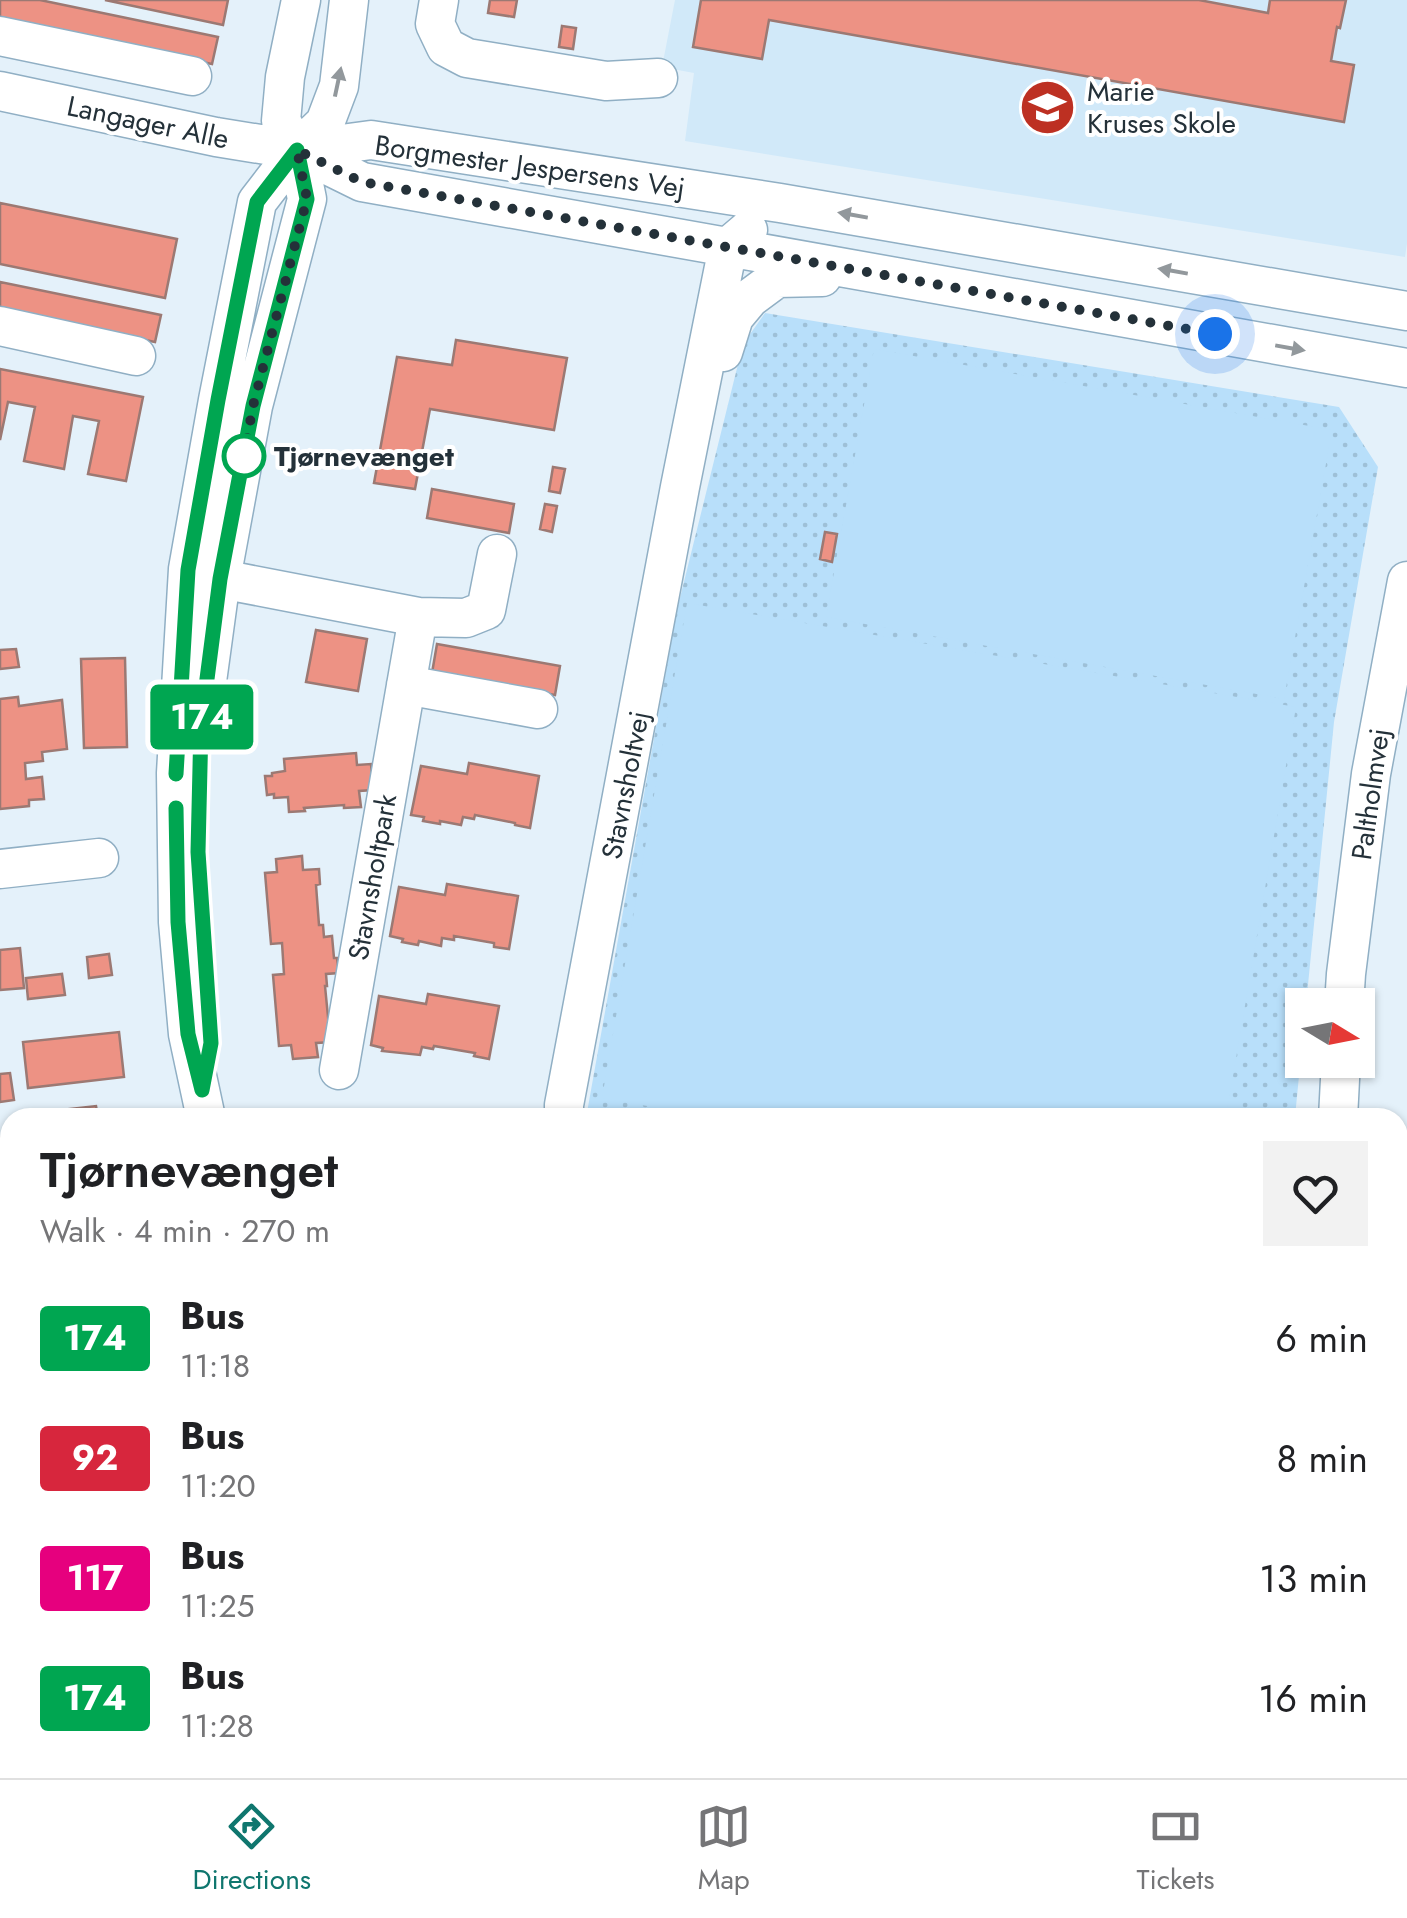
<!DOCTYPE html>
<html lang="en">
<head>
<meta charset="utf-8">
<style>
	body { margin:0; font-family:Jost,sans-serif; background:#f2f2f2; color:#202124; height:100vh; display:flex; flex-direction:column; font-size:38px; white-space:nowrap }
	* { box-sizing:border-box; margin:0 }
	p { font-size:32px; color:#757577 }
	.icon { flex:none; width:55px; height:55px; fill:none; stroke:currentColor; stroke-width:2; stroke-linecap:round; stroke-linejoin:round }
	.map { position:relative; flex:1; overflow:hidden }
	.panel { position:absolute; left:0px; top:1108px; width:1408px; height:672px; display:flex; flex-direction:column; background:#fff; border-radius:30px 30px 0 0; box-shadow:0 2px 8px #0004 }
	.panel>* { flex:none }
	.badge { padding:0 20px; border-radius:8px; font-size:35px; line-height:65px }
	.needle { width:65px; rotate:100deg }
	.fabs { position:absolute; left:1285px; top:988px; display:grid; gap:20px }
	.fabs a { display:grid; place-items:center; width:90px; height:90px; border-radius:0px; background:#fff; box-shadow:0 2px 8px #0004; font-size:50px }
	.you { position:absolute; width:50px; height:50px; margin:-25px; border:8px solid #fff; border-radius:50%; background:#1a73e8; box-shadow:0 0 0 15px #1a73e833 }
	.map>.badge { position:absolute; translate:-50% -50%; box-shadow:0 0 0 5px #fff }
	.round { display:grid; place-items:center; flex:none; width:105px; height:105px; border-radius:0px; background:#f2f2f2 }
	.summary { display:flex; align-items:center; justify-content:space-between; height:170px; padding:0 40px }
	h1 { font-size:48px; font-weight:600; line-height:75px }
	ul { padding:0; list-style:none }
	li { display:flex; align-items:center; gap:30px; height:120px; padding:0 40px }
	li div { flex:1 }
	li b { display:block; font-size:38px }
	li em { font-style:normal }
	li .badge { min-width:110px; font-weight:700; text-align:center }
	.dock { display:flex; justify-content:space-around; align-items:center; height:140px; border-top:2px solid #e0e0e0; background:#fff; font-size:28px; color:#757577 }
	.dock a { display:grid; justify-items:center; gap:5px }
	.dock .selected { color:#0f766e }
	.map>svg:first-child { display:block }
	.built { fill:#d1e9f9 }
	.grass { fill:url(#grass-dots) }
	.pitch { fill:#b8dffa }
	.building { fill:#ed9284; stroke:#9c7973; stroke-width:2.5 }
	.lines { fill:none; stroke-linecap:round; stroke-linejoin:round }
	.minor-casing { stroke:#90afc4; stroke-width:41 }
	.minor { stroke:#fff; stroke-width:38 }
	.oneway { fill:#92989c }
	.line-casing { stroke:#fff; stroke-width:22 }
	.line { stroke:#00a651; stroke-width:15 }
	.walk { stroke:#243139; stroke-width:10; stroke-dasharray:0 18 }
	.stop-dot { fill:#fff; stroke:#00a651; stroke-width:5 }
	.labels { text-anchor:middle; stroke-width:8; stroke-linejoin:round; paint-order:stroke }
	.poi-label { font-size:28px; fill:#243139; stroke:#fff; text-anchor:start }
	.street-label { font-size:28px; fill:#243139; stroke:#fff }
	.stop-label { font-size:28px; font-weight:bold; fill:#243139; stroke:#fff; text-anchor:start }
</style>
</head>
<body>
<div class="map">
<svg width="1407" height="1778" viewBox="0 0 1407 1778">
	<defs>
		<pattern id="grass-dots" width="8" height="8" patternUnits="userSpaceOnUse" patternTransform="scale(2.5)"><rect width="8" height="8" fill="#b8dffa"/><path d="M2 2h.1M6 6h.1" fill="none" stroke="#9ec0d7" stroke-width="1.8" stroke-linecap="round"/></pattern>
	</defs>
	<rect width="100%" height="100%" fill="#e4f1fa"/>
	<!-- built -->
	<path class="built" d="M 675,0 L 1407,0 L 1407,243 L 1405,257 L 685,141 L 694,73 L 662,67 Z"/>
	<!-- grass -->
	<path class="grass" d="M 765,313 L 1339,407 L 1378,467 L 1334,722 L 1306,1005 L 1302,1005 L 1302,1045 L 1295,1117 L 586,1118 L 677,610 L 743,344 Z
		M 674,1770 L 1196,1770 L 1162,1778 L 676,1778 Z"/>
	<!-- pitch -->
	<path class="pitch" d="M 874,349 L 1332,430 L 1284,699 L 826,617 Z
		M 687,603 L 1296,707 L 1226,1117 L 715,1118 L 602,1098 Z"/>
	<!-- building -->
	<path class="building" d="M 0,0 L 40,0 L 218,37 L 212,64 L 0,20 Z
		M 105,0 L 228,0 L 223,25 Z
		M 490,0 L 517,0 L 514,17 L 488,13 Z
		M 701,0 L 1199,0 L 1268,13 L 1270,0 L 1346,0 L 1340,28 L 1337,27 L 1331,61 L 1354,65 L 1344,122 L 769,20 L 762,59 L 693,47 Z
		M 562,26 L 576,28 L 573,49 L 559,47 Z
		M 0,203 L 177,239 L 165,298 L 0,264 Z
		M 0,282 L 161,315 L 155,342 L 0,310 Z
		M 456,340 L 567,358 L 554,430 L 430,409 L 415,489 L 374,483 L 397,357 L 452,365 Z
		M 0,369 L 143,397 L 126,481 L 88,474 L 99,421 L 73,416 L 64,469 L 24,461 L 35,407 L 8,402 L 0,440 Z
		M 553,467 L 565,469 L 560,493 L 549,491 Z
		M 432,489 L 514,504 L 509,533 L 427,518 Z
		M 545,504 L 557,506 L 552,532 L 540,529 Z
		M 825,532 L 837,534 L 832,562 L 820,559 Z
		M 316,630 L 367,639 L 358,691 L 306,682 Z
		M 437,644 L 560,666 L 555,695 L 432,673 Z
		M 16,649 L 19,667 L 0,669 L 0,650 Z
		M 125,658 L 127,747 L 84,748 L 81,659 Z
		M 18,697 L 19,706 L 62,700 L 67,749 L 42,752 L 43,761 L 25,763 L 26,779 L 42,777 L 44,799 L 29,800 L 29,806 L 0,809 L 0,699 Z
		M 356,753 L 357,765 L 371,764 L 373,790 L 359,791 L 361,807 L 344,808 L 344,805 L 304,808 L 305,811 L 289,812 L 288,797 L 274,798 L 274,794 L 267,795 L 265,776 L 272,776 L 272,773 L 285,771 L 284,759 Z
		M 469,763 L 539,776 L 530,828 L 515,825 L 515,823 L 475,815 L 474,819 L 463,817 L 461,825 L 440,821 L 440,824 L 423,821 L 424,817 L 411,815 L 421,766 L 467,774 Z
		M 302,856 L 303,870 L 319,869 L 320,884 L 316,885 L 319,925 L 323,925 L 324,937 L 332,936 L 334,958 L 337,958 L 339,973 L 326,974 L 327,986 L 325,986 L 329,1027 L 333,1042 L 316,1043 L 318,1057 L 293,1059 L 291,1045 L 279,1046 L 273,975 L 284,974 L 282,943 L 271,944 L 265,873 L 277,872 L 276,859 Z
		M 447,884 L 518,896 L 509,949 L 494,947 L 494,943 L 454,936 L 454,940 L 442,938 L 441,946 L 419,941 L 418,945 L 402,942 L 403,939 L 390,936 L 399,887 L 445,895 Z
		M 20,948 L 24,988 L 0,990 L 0,950 Z
		M 109,954 L 112,975 L 89,978 L 87,957 Z
		M 62,974 L 65,995 L 28,999 L 26,978 Z
		M 428,994 L 499,1006 L 489,1059 L 474,1056 L 475,1053 L 434,1046 L 433,1049 L 422,1047 L 420,1055 L 382,1051 L 383,1048 L 371,1045 L 379,996 L 426,1004 Z
		M 119,1032 L 124,1077 L 28,1088 L 23,1042 Z
		M 10,1073 L 14,1100 L 0,1102 L 0,1074 Z
		M 96,1106 L 98,1118 L 33,1118 L 33,1113 Z
		M 10,1137 L 10,1180 L 0,1181 L 0,1138 Z
		M 10,1349 L 10,1392 L 2,1393 L 0,1351 Z
		M 141,1770 L 179,1770 L 181,1778 L 114,1778 Z
		M 789,1770 L 916,1770 L 884,1778 L 791,1778 Z"/>
	<g class="lines">
		<defs>
			<path id="minor" d="M 439,0 L 435,24 L 446,47 L 467,58 L 606,81 L 658,78
				M 0,36 L 192,76
				M 0,91 L 216,137 L 297,150 L 362,182 L 1407,368
				M 297,150 L 371,140 L 780,203 L 1407,311
				M 0,326 L 136,356
				M 723,352 L 734,317 L 750,298 L 777,278 L 822,277
				M 199,573 L 221,579 L 418,617 L 339,1070
				M 418,617 L 466,618 L 486,610 L 497,554
				M 406,685 L 538,709
				M 202,718 L 221,579 L 253,406 L 307,199 L 297,150 L 281,121 L 285,77 L 301,0
				M 0,869 L 99,858
				M 1344,1005 L 1346,974 L 1371,774 L 1407,581
				M 206,1118 L 188,1034 L 178,922 L 176,773 L 188,569 L 218,400 L 257,202 L 297,150 L 325,123 L 339,86 L 349,0
				M 564,1118 L 564,1105 L 680,487 L 728,247 L 748,230
				M 1338,1118 L 1341,1060
				M 0,1572 L 10,1609
				M 1398,1582 L 1407,1590
				M 55,1770 L 57,1778
				M 366,1770 L 369,1778
				M 1356,1770 L 1356,1778"/>
		</defs>
		<!-- minor casing -->
		<use href="#minor" class="minor-casing"/>
		<!-- minor -->
		<use href="#minor" class="minor"/>
	</g>
	<!-- one-way arrows -->
	<defs><path id="oneway-solid" d="M-6-.8H1V-3.2L6.5 0L1 3.2V.8H-6Z" transform="scale(2.5)"/></defs>
	<g class="oneway">
		<use href="#oneway-solid" transform="translate(338 82) rotate(-78)"/>
		<use href="#oneway-solid" transform="translate(853 215) rotate(-170)"/>
		<use href="#oneway-solid" transform="translate(1173 271) rotate(-170)"/>
		<use href="#oneway-solid" transform="translate(1290 348) rotate(10)"/>
	</g>
	<g class="lines">
		<defs>
			<path id="line" d="M 176,808 L 178,922 L 188,1034 L 202,1090 L 211,1043 L 198,852 L 201,725 L 220,579 L 253,406 L 307,199 L 297,150 L 257,202 L 218,400 L 188,570 L 176,774"/>
		</defs>
		<!-- line casing -->
		<use href="#line" class="line-casing"/>
		<!-- line -->
		<use href="#line" class="line"/>
		<!-- walk -->
		<path class="walk" d="M 244,456 L 253,406 L 307,199 L 297,150 L 362,182 L 1215,334"/>
	</g>
	<!-- icons -->
	<defs>
		<symbol id="school-disc" viewBox="-11 -11 22 22"><circle r="9.5" fill="#bd3022" stroke="#fff"/><path d="M0-5L7-2L0 1L-7-2ZM-4 1L0 2.5L4 1V4Q0 6-4 4Z" fill="#fff"/></symbol>
	</defs>
	<g fill-rule="evenodd">
		<use href="#school-disc" x="1016" y="76" width="63" height="63"/>
	</g>
	<!-- markers -->
	<circle class="stop-dot" cx="244" cy="456" r="20"/>
	<g class="labels">
		<!-- poi labels -->
		<g class="poi-label">
			<text x="1087" y="101">Marie<tspan x="1087" dy="32">Kruses Skole</tspan></text>
		</g>
		<!-- street labels -->
		<g class="street-label">
			<text transform="translate(148 122) rotate(12)" y="10">Langager Alle</text>
			<text transform="translate(530 166) rotate(8)" y="10">Borgmester Jespersens Vej</text>
			<text transform="translate(625 785) rotate(-79)" y="10">Stavnsholtvej</text>
			<text transform="translate(1370 794) rotate(-82)" y="10">Paltholmvej</text>
			<text transform="translate(372 877) rotate(-80)" y="10">Stavnsholtpark</text>
		</g>
		<!-- stop labels -->
		<g class="stop-label">
			<text x="274" y="466">Tjørnevænget</text>
		</g>
	</g>
</svg>
<div class="fabs">
<a><svg class="needle" viewBox="-14 -14 28 28"><path d="M0-13l5 13h-10z" fill="#e53935"/><path d="M0 13l5-13h-10z" fill="#757577"/></svg></a>
</div>
<div class="you" style="left:1215px;top:334px"></div>
<b class="badge" style="left:202px;top:717px;background:#00a651;color:#fff">174</b>
<section class="panel">
<div class="summary"><div><h1>Tjørnevænget</h1><p>Walk · 4 min · 270 m</p></div><a class="round"><svg class="icon" aria-label="heart" viewBox="0 0 24 24"><path d="M12 20l-8-8c-3-5 5-10 8-4 3-6 11-1 8 4z"/></svg></a></div>
<ul>
<li><span class="badge" style="background:#00a651;color:#fff">174</span><div><b>Bus</b><p>11:18</p></div><em>6 min</em></li>
<li><span class="badge" style="background:#d7263d;color:#fff">92</span><div><b>Bus</b><p>11:20</p></div><em>8 min</em></li>
<li><span class="badge" style="background:#e6007e;color:#fff">117</span><div><b>Bus</b><p>11:25</p></div><em>13 min</em></li>
<li><span class="badge" style="background:#00a651;color:#fff">174</span><div><b>Bus</b><p>11:28</p></div><em>16 min</em></li>
</ul>
</section>
</div>
<nav class="dock">
<a class="selected"><svg class="icon" aria-label="directions" viewBox="0 0 24 24"><path d="M12 3l9 9-9 9-9-9zM9 14v-3h6M13 9l2 2-2 2"/></svg>Directions</a>
<a><svg class="icon" aria-label="map" viewBox="0 0 24 24"><path d="M3 6l6-2 6 2 6-2v14l-6 2-6-2-6 2zM9 4v14M15 6v14"/></svg>Map</a>
<a><svg class="icon" aria-label="tickets" viewBox="0 0 24 24"><path d="M3 7h18v10H3zM15 7v10"/></svg>Tickets</a>
</nav>
</body>
</html>
